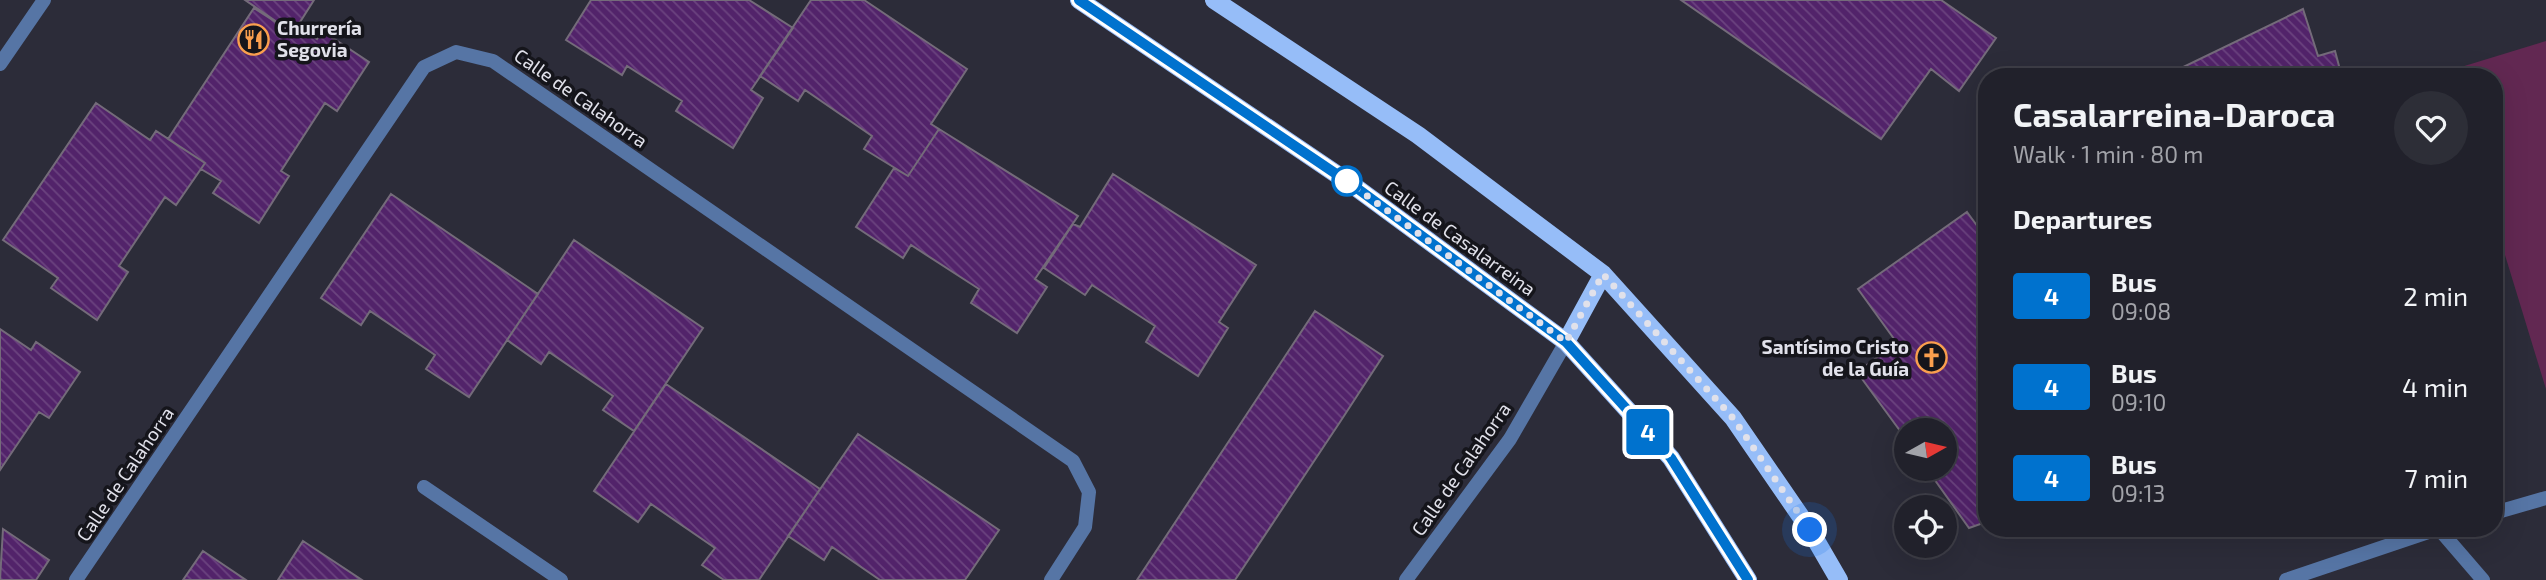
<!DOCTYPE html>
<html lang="en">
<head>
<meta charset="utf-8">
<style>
	body { margin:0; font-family:"Exo 2",sans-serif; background:#2d2e37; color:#f1f3f6; height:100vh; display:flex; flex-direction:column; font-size:26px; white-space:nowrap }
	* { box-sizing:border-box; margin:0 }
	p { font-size:23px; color:#a2a3a9 }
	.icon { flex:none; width:38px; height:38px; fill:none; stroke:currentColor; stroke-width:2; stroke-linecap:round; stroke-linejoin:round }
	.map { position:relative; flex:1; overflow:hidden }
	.details { position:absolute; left:1978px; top:68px; width:525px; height:469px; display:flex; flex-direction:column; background:#21212b; border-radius:28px; box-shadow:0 7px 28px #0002,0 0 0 2px #3e3e47 }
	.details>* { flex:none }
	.badge { padding:0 14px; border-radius:5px; font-size:24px; line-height:46px }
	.needle { width:46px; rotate:82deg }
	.buttons { position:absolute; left:1894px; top:418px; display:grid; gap:14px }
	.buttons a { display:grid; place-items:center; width:63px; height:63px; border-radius:50%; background:#21212b; box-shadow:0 7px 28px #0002,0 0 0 2px #3e3e47; font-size:35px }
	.you { position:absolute; width:35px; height:35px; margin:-18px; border:5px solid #fff; border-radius:50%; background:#1a73e8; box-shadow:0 0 0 10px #1a73e833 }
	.map>.badge { position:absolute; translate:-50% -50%; box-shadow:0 0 0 4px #fff }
	h2 { padding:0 35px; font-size:26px; line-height:63px }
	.round { display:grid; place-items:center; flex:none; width:74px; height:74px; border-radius:37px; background:#2d2e37 }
	.head { display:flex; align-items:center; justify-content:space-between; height:119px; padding:0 35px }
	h1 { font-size:33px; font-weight:700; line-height:52px }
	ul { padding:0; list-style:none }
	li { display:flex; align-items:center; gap:21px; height:91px; padding:0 35px }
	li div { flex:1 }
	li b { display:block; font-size:26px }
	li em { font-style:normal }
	li .badge { min-width:77px; font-weight:700; text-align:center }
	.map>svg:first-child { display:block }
	.pitch { fill:#622852 }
	.building { fill:url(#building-back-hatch); stroke:#746b7a; stroke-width:2 }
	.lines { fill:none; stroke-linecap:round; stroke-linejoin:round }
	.minor { stroke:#5675a5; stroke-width:14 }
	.tertiary { stroke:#5675a5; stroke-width:14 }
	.primary { stroke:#96bdf8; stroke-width:18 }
	.line-casing { stroke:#fff; stroke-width:16 }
	.line { stroke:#0072ce; stroke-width:10 }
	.walk { stroke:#e1e1ea; stroke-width:7; stroke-dasharray:0 12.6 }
	.stop-dot { fill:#fff; stroke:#0072ce; stroke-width:3.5 }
	.labels { text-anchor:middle; stroke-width:7; stroke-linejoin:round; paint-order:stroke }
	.poi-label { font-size:19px; font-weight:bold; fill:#e1e1ea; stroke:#15151b; text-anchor:start }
	.street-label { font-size:19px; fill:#e1e1ea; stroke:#15151b }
</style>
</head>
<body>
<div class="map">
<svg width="2546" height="580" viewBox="0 0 2546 580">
	<defs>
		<pattern id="building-back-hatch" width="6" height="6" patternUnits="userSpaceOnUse" patternTransform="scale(1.75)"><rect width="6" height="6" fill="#52236a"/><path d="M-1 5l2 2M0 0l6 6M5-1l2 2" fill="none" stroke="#6b437f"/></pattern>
	</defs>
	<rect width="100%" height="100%" fill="#2c2c39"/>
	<!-- pitch -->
	<path class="pitch" d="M 2546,41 L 2546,389 L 2494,219 L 2494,77 L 2450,77 L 2448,71 Z"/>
	<!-- building -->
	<path class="building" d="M 245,0 L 314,0 L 293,33 Z
		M 591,0 L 749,0 L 793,28 L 751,90 L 763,98 L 733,148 L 676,111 L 682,101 L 627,66 L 622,75 L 566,40 Z
		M 811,0 L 864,0 L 967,69 L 931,124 L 939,129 L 908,176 L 864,149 L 872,136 L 805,90 L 798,101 L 760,76 Z
		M 1681,0 L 1941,0 L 1996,38 L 1959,91 L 1931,69 L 1881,139 Z
		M 254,8 L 293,33 L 297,26 L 317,39 L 322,31 L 369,62 L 337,111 L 325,103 L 281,171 L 289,176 L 259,223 L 213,193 L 221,181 L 201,169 L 205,163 L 168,139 Z
		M 2303,9 L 2318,56 L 2335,51 L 2342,77 L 2349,72 L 2351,77 L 2178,77 L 2175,71 Z
		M 96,103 L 150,140 L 156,131 L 205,163 L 176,205 L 165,197 L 119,266 L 128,272 L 97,320 L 51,288 L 58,278 L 3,240 Z
		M 939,129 L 1078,216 L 1035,279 L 1047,287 L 1017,333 L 971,303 L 979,289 L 911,245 L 903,258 L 856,227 L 894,168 L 908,176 Z
		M 1113,174 L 1256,265 L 1219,322 L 1228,328 L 1198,376 L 1146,342 L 1155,326 L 1092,285 L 1085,295 L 1044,268 L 1073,224 L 1080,227 Z
		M 391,194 L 538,294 L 469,397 L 426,369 L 435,355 L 370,311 L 361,325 L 321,298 Z
		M 1967,212 L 1986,238 L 1986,522 L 1969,528 L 1927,469 L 1944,469 L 1944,430 L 1906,430 L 1906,439 L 1857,372 L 1897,343 L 1858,289 Z
		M 574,240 L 703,328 L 634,431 L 603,410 L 613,396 L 549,352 L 541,364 L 507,340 Z
		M 1315,311 L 1383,356 L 1340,422 L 1235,580 L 1137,580 Z
		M 0,329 L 31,350 L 36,342 L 80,372 L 49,418 L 39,412 L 0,470 Z
		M 666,384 L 820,489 L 759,580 L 724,580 L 702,565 L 715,548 L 651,504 L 638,522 L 594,491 Z
		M 858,434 L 999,530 L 965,580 L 880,580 L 832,547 L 824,560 L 788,536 Z
		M 3,529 L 49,560 L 36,580 L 0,580 Z
		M 303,541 L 362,580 L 278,580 Z
		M 203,551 L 246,580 L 183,580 Z"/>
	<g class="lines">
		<!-- minor -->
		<path class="minor" d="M 424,487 L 561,580
			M 2494,513 L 2546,498
			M 2439,529 L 2483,580
			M 76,580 L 424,67 L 456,52 L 493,61 L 1073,461 L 1089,492 L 1085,527 L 1051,580
			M 1406,580 L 1510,439 L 1566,342
			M 2286,580 L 2440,528"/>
		<!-- tertiary -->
		<path class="tertiary" d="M 0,64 L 44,0"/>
		<!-- primary -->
		<path class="primary" d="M 1079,0 L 1354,186 L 1566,342 L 1671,458 L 1748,580
			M 1214,0 L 1418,135 L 1603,274 L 1733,418 L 1810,530 L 1839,580
			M 1566,342 L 1603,274"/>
	</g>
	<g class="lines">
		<defs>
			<path id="line" d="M 1079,0 L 1354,186 L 1566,342 L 1671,458 L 1748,580"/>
		</defs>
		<!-- line casing -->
		<use href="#line" class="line-casing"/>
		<!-- line -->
		<use href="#line" class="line"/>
		<!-- walk -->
		<path class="walk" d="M 1347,181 L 1566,342 L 1603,274 L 1733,418 L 1810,530"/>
	</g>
	<!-- icons -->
	<defs>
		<symbol id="restaurant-ring" viewBox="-11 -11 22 22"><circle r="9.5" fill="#15151b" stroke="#fa9f4e" stroke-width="1.5"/><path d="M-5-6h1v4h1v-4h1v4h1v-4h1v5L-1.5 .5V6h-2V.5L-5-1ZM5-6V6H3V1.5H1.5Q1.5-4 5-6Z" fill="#fa9f4e"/></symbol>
		<symbol id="church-ring" viewBox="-11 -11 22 22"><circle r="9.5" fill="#15151b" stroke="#fa9f4e" stroke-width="1.5"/><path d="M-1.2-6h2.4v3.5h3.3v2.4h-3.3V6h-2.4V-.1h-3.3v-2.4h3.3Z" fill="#fa9f4e"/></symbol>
	</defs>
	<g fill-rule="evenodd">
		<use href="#restaurant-ring" x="236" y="22" width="35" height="35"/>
		<use href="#church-ring" x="1914" y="340" width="35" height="35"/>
	</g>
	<!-- markers -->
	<circle class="stop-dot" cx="1347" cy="181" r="14"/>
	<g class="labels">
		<!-- poi labels -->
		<g class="poi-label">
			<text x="277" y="35">Churrería<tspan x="277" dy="22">Segovia</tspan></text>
			<text x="1909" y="354" text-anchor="end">Santísimo Cristo<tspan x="1909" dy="22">de la Guía</tspan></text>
		</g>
		<!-- street labels -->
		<g class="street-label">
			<text transform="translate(581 98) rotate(35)" y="7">Calle de Calahorra</text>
			<text transform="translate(1460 238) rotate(36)" y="7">Calle de Casalarreina</text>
			<text transform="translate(1461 469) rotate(-55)" y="7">Calle de Calahorra</text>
			<text transform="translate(125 474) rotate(-56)" y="7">Calle de Calahorra</text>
		</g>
	</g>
</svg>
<div class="buttons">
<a><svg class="needle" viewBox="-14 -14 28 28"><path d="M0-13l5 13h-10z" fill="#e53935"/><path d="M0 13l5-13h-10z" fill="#a2a3a9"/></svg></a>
<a><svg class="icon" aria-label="locate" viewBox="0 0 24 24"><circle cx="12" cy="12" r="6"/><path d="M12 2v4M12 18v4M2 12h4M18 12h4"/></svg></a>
</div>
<div class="you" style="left:1810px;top:530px"></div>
<b class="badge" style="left:1648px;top:432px;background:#0072ce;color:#fff">4</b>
<section class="details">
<div class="head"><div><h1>Casalarreina-Daroca</h1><p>Walk · 1 min · 80 m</p></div><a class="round"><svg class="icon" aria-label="heart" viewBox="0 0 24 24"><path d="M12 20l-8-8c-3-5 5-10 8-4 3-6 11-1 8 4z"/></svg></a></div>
<h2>Departures</h2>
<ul>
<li><span class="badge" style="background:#0072ce;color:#fff">4</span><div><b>Bus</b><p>09:08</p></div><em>2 min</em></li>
<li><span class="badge" style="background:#0072ce;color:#fff">4</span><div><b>Bus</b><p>09:10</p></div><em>4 min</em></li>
<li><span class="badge" style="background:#0072ce;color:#fff">4</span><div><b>Bus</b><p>09:13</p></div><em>7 min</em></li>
</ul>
</section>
</div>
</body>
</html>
